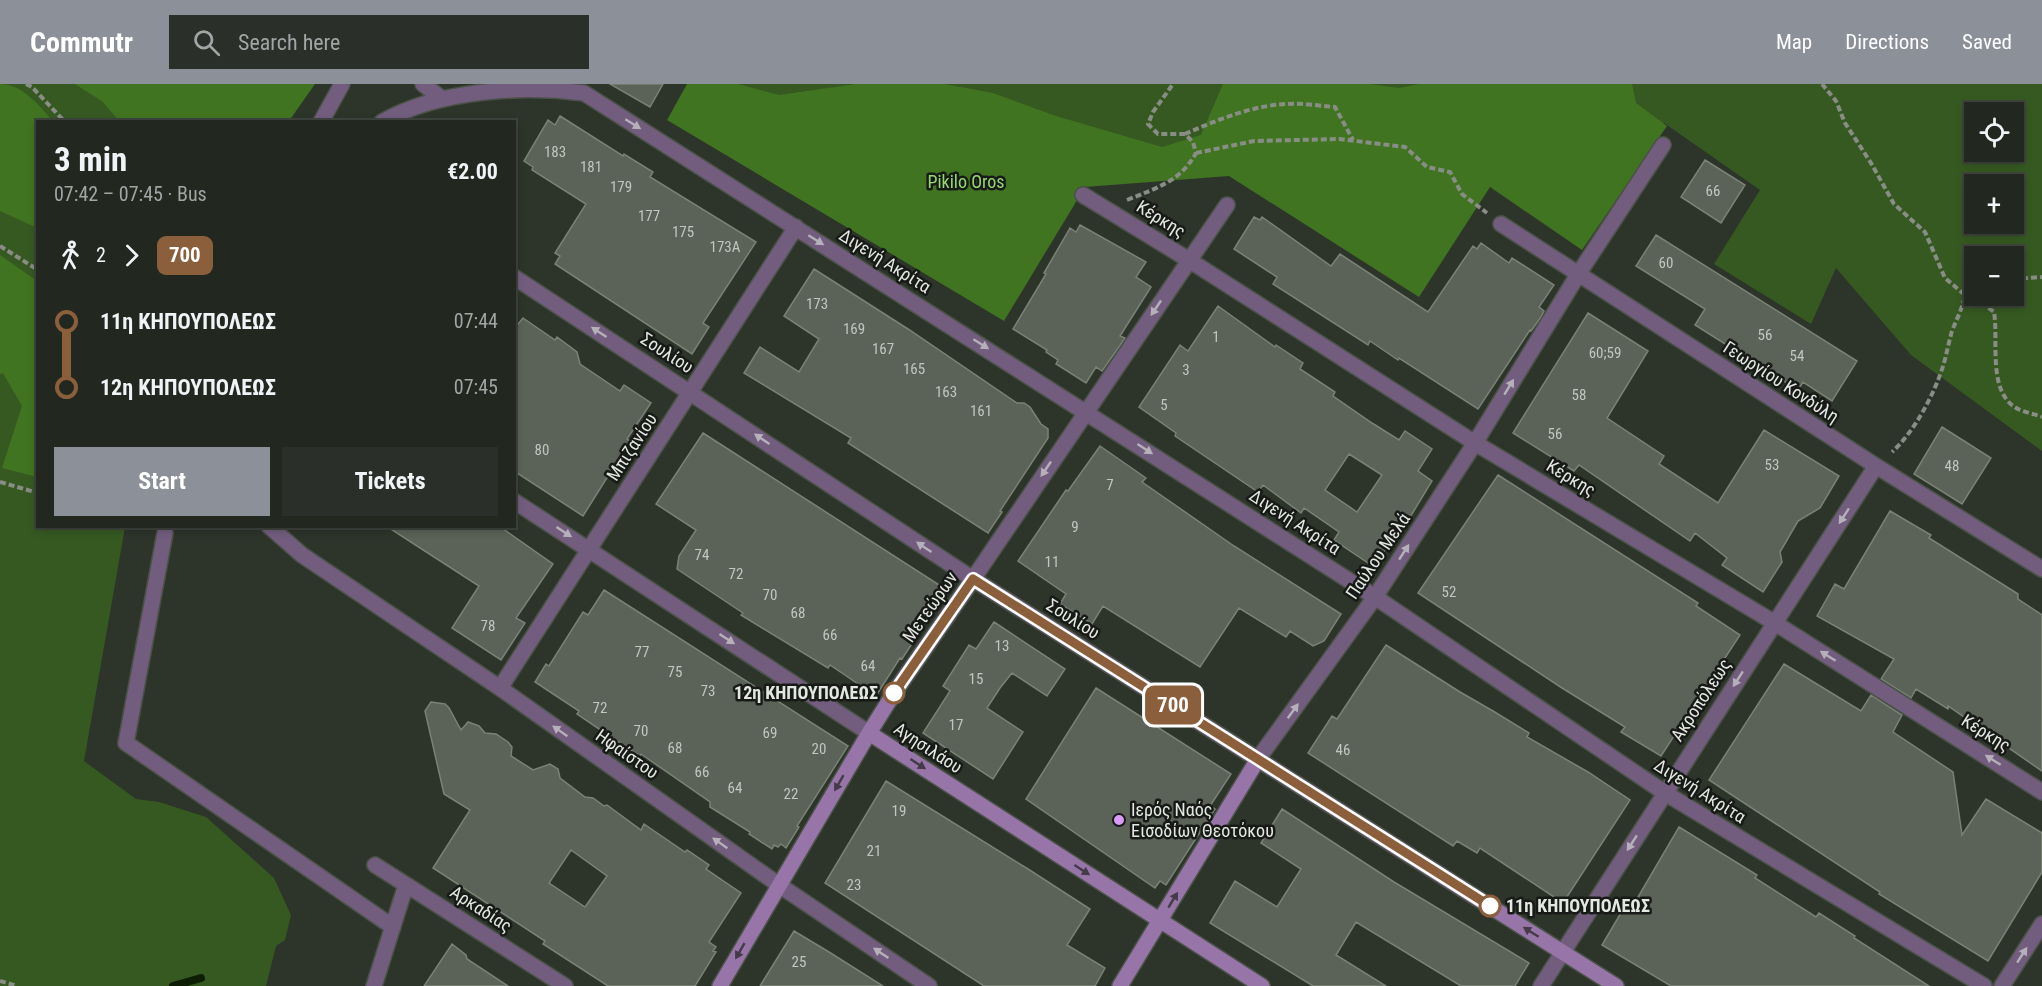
<!DOCTYPE html>
<html lang="en">
<head>
<meta charset="utf-8">
<style>
	body { margin:0; font-family:"Roboto Condensed",sans-serif; background:#2a2f29; color:#f1f3f6; height:100vh; display:flex; flex-direction:column; font-size:22px; white-space:nowrap }
	* { box-sizing:border-box; margin:0 }
	p { font-size:20px; color:#a2a5a5 }
	.icon { flex:none; width:33px; height:33px; fill:none; stroke:currentColor; stroke-width:2; stroke-linecap:round; stroke-linejoin:round }
	.map { position:relative; flex:1; overflow:hidden }
	.drawer { position:absolute; left:36px; top:36px; width:480px; height:408px; display:flex; flex-direction:column; background:#222720; border-radius:0px; box-shadow:0 3px 9px #0003,0 0 0 2px #3f443e }
	.drawer>* { flex:none }
	.badge { padding:0 12px; border-radius:9px; font-size:21px; line-height:39px }
	.controls { position:absolute; left:1964px; top:18px; display:grid; gap:12px }
	.controls a { display:grid; place-items:center; width:60px; height:60px; border-radius:0px; background:#222720; box-shadow:0 3px 9px #0003,0 0 0 2px #3f443e; font-size:30px }
	.map>.badge { position:absolute; translate:-50% -50%; box-shadow:0 0 0 3px #fff }
	.legs { display:flex; align-items:center; gap:9px; height:66px; padding:0 18px; font-size:20px }
	.legs p { margin-inline-start:auto }
	.headline { display:flex; align-items:center; justify-content:space-between; height:102px; padding:0 18px }
	h1 { font-size:33px; font-weight:700; line-height:45px }
	.cta { display:flex; gap:12px; margin-top:auto; padding:12px 18px }
	.cta a { flex:1; height:69px; border-radius:0px; background:#8c9099; color:#fff; font-size:24px; font-weight:700; line-height:69px; text-align:center }
	.cta a+a { background:#2a2f29; color:#f1f3f6 }
	ul { padding:0 18px; list-style:none }
	li { display:flex; align-items:center; gap:21px; height:66px; font-size:22px }
	li i { display:grid; place-items:center; width:9px; height:100%; margin:0 8px; background:currentColor }
	li i::after { content:''; width:15px; height:15px; margin:-8px; border:4px solid; border-radius:50%; background:#222720 }
	li p { margin-inline-start:auto }
	li:first-child i { background:linear-gradient(#0000 50%,currentColor 0) }
	li:last-child i { background:linear-gradient(currentColor 50%,#0000 0) }
	header { display:flex; align-items:center; gap:36px; box-sizing:border-box; height:84px; padding:0 30px; background:#8c9099; color:#fff }
	header strong { font-size:28px }
	nav { display:flex; gap:33px; margin-inline-start:auto; font-size:21px }
	.search { width:420px; height:54px; background:#2a2f29; display:flex; align-items:center; gap:15px; box-sizing:border-box; padding:0 21px; border-radius:0px; color:#a2a5a5; font-size:22px }
	.map>svg:first-child { display:block }
	.green { fill:#365921; fill-rule:evenodd }
	.forest { fill:#417421 }
	.lines { fill:none; stroke-linecap:round; stroke-linejoin:round }
	.stream { stroke:#0e1e05; stroke-width:8 }
	.building { fill:#5b6257; stroke:#7a8276; stroke-width:1.5; fill-rule:evenodd }
	.street-casing { stroke:#4a5147; stroke-width:18 }
	.secondary-casing { stroke:#4a5147; stroke-width:18 }
	.path { stroke:#888e86; stroke-width:4; stroke-dasharray:6 3; stroke-linecap:butt }
	.street { stroke:#725d7e; stroke-width:15 }
	.secondary { stroke:#9775a9; stroke-width:15 }
	.oneway { fill:#b6b0ba }
	.oneway2 { fill:#443a49 }
	.line-1-casing { stroke:#fff; stroke-width:14 }
	.line-1 { stroke:#8b5e3c; stroke-width:9 }
	.stop-1-dot { fill:#fff; stroke:#8b5e3c; stroke-width:3 }
	.poi-dot { fill:#d89bf8; stroke:#171a16; stroke-width:2 }
	.labels { text-anchor:middle; stroke-width:5; stroke-linejoin:round; paint-order:stroke }
	.number-label { font-size:15px; fill:#c2c6bf }
	.park-label { font-size:18px; fill:#94d96f; stroke:#171a16 }
	.street-label { font-size:18px; fill:#e4e8e2; stroke:#171a16 }
	.stop-label { font-size:18px; font-weight:bold; fill:#e4e8e2; stroke:#171a16; text-anchor:end }
	.poi-label { font-size:18px; fill:#e4e8e2; stroke:#171a16; text-anchor:start }
</style>
</head>
<body>
<header>
<strong>Commutr</strong>
<div class="search"><svg class="icon" aria-label="search" viewBox="0 0 24 24"><circle cx="10" cy="10" r="6"/><path d="M15 15l6 6"/></svg>Search here</div>
<nav><a>Map</a><a>Directions</a><a>Saved</a></nav>
</header>
<div class="map">
<svg width="2042" height="902" viewBox="0 0 2042 902">
	<rect width="100%" height="100%" fill="#2d342a"/>
	<!-- green -->
	<path class="green" d="M 0,0 L 295,0 L 272,37 L 38,38 L 38,442 L 125,443 L 84,677 L 136,715 L 159,718 L 206,733 L 274,794 L 291,831 L 285,856 L 276,862 L 266,902 L 0,902 Z
		M 689,0 L 2042,0 L 2042,367 L 1911,271 L 1836,184 L 1811,240 L 1714,180 L 1760,106 L 1664,39 L 1243,78 ZM 1974,28 L 2013,28 L 2013,68 L 1974,68 ZM 1974,100 L 2013,100 L 2013,140 L 1974,140 ZM 1974,172 L 2013,172 L 2013,212 L 1974,212 Z"/>
	<!-- forest -->
	<path class="forest" d="M 0,0 C 23,0 39,22 53,37 L 38,38 L 37,144 L 0,127 Z
		M 75,0 L 315,0 L 289,37 L 120,38 L 103,18 Z
		M 687,0 L 738,0 L 779,11 L 856,0 L 944,0 L 993,9 L 1056,32 L 1162,63 L 1201,51 L 1223,0 L 1369,0 L 1399,4 L 1419,0 L 1632,0 L 1636,19 L 1667,42 L 1582,166 L 1490,103 L 1419,213 L 1229,92 L 1085,103 L 1004,237 L 667,36 Z
		M 0,171 L 37,197 L 37,393 L 2,384 L 22,322 L 3,289 L 0,290 Z"/>
	<g class="lines">
		<!-- stream -->
		<path class="stream" d="M 173,902 L 201,894"/>
	</g>
	<!-- building -->
	<path class="building" d="M 610,0 L 663,0 L 650,23 Z
		M 560,32 L 623,72 L 624,70 L 653,88 L 650,93 L 756,158 L 703,239 L 709,243 L 692,270 L 555,180 L 560,172 L 555,169 L 586,120 L 532,86 L 533,83 L 524,77 L 548,36 L 555,41 Z
		M 1705,76 L 1745,101 L 1721,139 L 1681,113 Z
		M 1254,133 L 1260,136 L 1262,133 L 1331,182 L 1340,170 L 1428,228 L 1473,162 L 1477,165 L 1481,159 L 1509,179 L 1512,174 L 1554,201 L 1539,223 L 1544,227 L 1541,233 L 1531,247 L 1530,246 L 1478,325 L 1399,274 L 1398,276 L 1370,257 L 1368,261 L 1273,200 L 1277,193 L 1234,165 Z
		M 1080,141 L 1146,178 L 1136,193 L 1151,203 L 1120,252 L 1125,254 L 1119,263 L 1102,287 L 1096,283 L 1086,299 L 1056,280 L 1058,276 L 1046,268 L 1047,266 L 1013,245 L 1046,190 L 1044,189 L 1070,144 L 1076,148 Z
		M 1656,151 L 1857,277 L 1832,317 L 1803,298 L 1798,306 L 1695,241 L 1705,225 L 1636,182 Z
		M 814,185 L 908,245 L 1017,319 L 1024,319 L 1030,323 L 1041,340 L 1048,345 L 1048,354 L 1000,427 L 1002,428 L 988,449 L 848,359 L 851,354 L 744,289 L 760,263 L 799,288 L 819,255 L 784,232 Z
		M 1218,222 L 1275,263 L 1276,261 L 1303,279 L 1300,285 L 1335,308 L 1333,312 L 1372,339 L 1399,356 L 1405,347 L 1432,365 L 1418,387 L 1432,397 L 1401,448 L 1398,446 L 1374,483 L 1334,456 L 1339,448 L 1304,424 L 1301,429 L 1263,401 L 1258,408 L 1175,352 L 1176,349 L 1139,323 L 1180,261 L 1188,267 ZM 1349,370 L 1382,391 L 1357,428 L 1325,406 Z
		M 1588,229 L 1648,267 L 1607,334 L 1664,372 L 1659,380 L 1718,419 L 1764,346 L 1839,392 L 1820,424 L 1798,437 L 1780,468 L 1782,478 L 1763,508 L 1722,481 L 1727,474 L 1695,449 L 1690,457 L 1579,381 L 1574,387 L 1513,349 Z
		M 523,234 L 555,256 L 557,253 L 577,268 L 580,280 L 620,307 L 624,301 L 651,319 L 627,355 L 630,357 L 583,432 L 514,387 L 514,245 Z
		M 1942,343 L 1991,374 L 1962,420 L 1914,390 Z
		M 703,349 L 947,506 L 902,575 L 900,574 L 876,612 L 830,581 L 828,584 L 741,531 L 743,529 L 677,485 L 679,472 L 696,446 L 656,420 Z
		M 1100,362 L 1146,394 L 1142,398 L 1234,462 L 1341,530 L 1324,557 L 1313,562 L 1290,547 L 1286,553 L 1239,524 L 1200,583 L 1103,522 L 1092,540 L 1060,520 L 1066,510 L 1018,477 L 1066,406 L 1068,407 Z
		M 1498,391 L 1698,519 L 1696,522 L 1740,551 L 1661,672 L 1621,648 L 1625,643 L 1562,604 L 1418,509 Z
		M 1890,427 L 1931,451 L 1929,454 L 2018,510 L 2018,515 L 2042,531 L 2042,687 L 1948,622 L 1948,625 L 1916,605 L 1911,614 L 1881,595 L 1894,575 L 1817,532 L 1835,500 L 1844,505 Z
		M 386,442 L 499,442 L 553,480 L 516,534 L 525,539 L 501,576 L 452,544 L 479,502 Z
		M 604,506 L 848,662 L 797,742 L 799,743 L 786,764 L 781,760 L 778,763 L 774,761 L 772,765 L 749,750 L 750,748 L 710,723 L 710,718 L 641,670 L 640,672 L 611,653 L 577,630 L 579,627 L 535,598 L 546,580 L 549,582 L 583,528 L 588,531 Z
		M 994,538 L 1065,585 L 1047,612 L 1012,589 L 1000,604 L 987,624 L 1023,648 L 993,695 L 923,649 L 950,607 L 943,602 L 969,561 L 976,565 Z
		M 1386,561 L 1460,608 L 1493,627 L 1529,649 L 1527,653 L 1588,688 L 1630,716 L 1563,819 L 1480,764 L 1477,769 L 1457,757 L 1453,762 L 1308,669 L 1332,632 L 1337,635 Z
		M 1784,580 L 1861,627 L 1871,611 L 1902,631 L 1893,648 L 1953,688 L 1962,751 L 1986,715 L 2042,749 L 2042,788 L 1988,877 L 1879,810 L 1880,808 L 1709,696 Z
		M 1096,604 L 1231,690 L 1210,722 L 1215,725 L 1166,801 L 1160,797 L 1155,804 L 1026,715 Z
		M 431,618 L 445,620 L 449,624 L 461,646 L 468,638 L 479,642 L 485,649 L 496,650 L 508,658 L 512,663 L 511,672 L 533,686 L 550,680 L 558,685 L 560,694 L 585,713 L 593,714 L 604,722 L 607,721 L 641,746 L 644,740 L 685,768 L 687,766 L 709,781 L 706,785 L 741,809 L 709,858 L 716,863 L 713,867 L 716,868 L 695,902 L 608,902 L 543,860 L 545,857 L 433,784 L 470,726 L 444,710 L 425,627 ZM 571,766 L 607,792 L 585,823 L 549,799 Z
		M 886,697 L 1028,785 L 1090,825 L 1067,861 L 1105,884 L 1095,902 L 984,902 L 825,799 Z
		M 1282,725 L 1394,798 L 1529,879 L 1515,902 L 1461,902 L 1356,838 L 1336,871 L 1386,902 L 1313,902 L 1210,839 L 1235,797 L 1277,823 L 1301,785 L 1261,759 Z
		M 1679,743 L 1757,791 L 1755,794 L 1816,833 L 1819,829 L 1855,852 L 1854,854 L 1929,902 L 1671,902 L 1602,861 L 1625,822 L 1631,825 Z
		M 794,847 L 829,868 L 883,902 L 760,902 Z
		M 452,860 L 466,871 L 467,875 L 508,902 L 424,902 Z"/>
	<g class="lines">
		<defs>
			<path id="street" d="M 423,0 L 441,14
				M 321,38 L 342,0
				M 382,38 C 438,6 521,1 584,9 L 1375,513 L 1665,709 L 1984,902
				M 1083,111 L 1189,176 L 1475,359 L 1775,539 L 2042,708
				M 1501,140 L 1876,382 L 2042,485
				M 514,193 L 973,495 L 1227,121
				M 514,417 L 869,649
				M 269,442 L 302,471 L 500,604 L 779,801 L 929,902
				M 165,449 L 126,659 L 393,843
				M 500,604 L 796,143
				M 1258,675 L 1375,513 L 1475,359 L 1579,189 L 1663,61
				M 375,781 L 565,902
				M 374,902 L 406,801
				M 1541,902 L 1876,382
				M 2002,902 L 2042,840"/>
			<path id="secondary" d="M 869,649 L 1262,902
				M 720,902 L 869,649 L 894,609 L 973,495 L 1616,902
				M 1120,902 L 1258,675"/>
		</defs>
		<!-- street casing -->
		<use href="#street" class="street-casing"/>
		<!-- secondary casing -->
		<use href="#secondary" class="secondary-casing"/>
		<!-- path -->
		<path class="path" d="M 26,0 L 32,3 L 65,38
			M 1822,0 L 1836,17 L 1845,39 L 1871,79 L 1894,120 L 1925,148 L 1945,194 L 1965,211 C 1962,226 1957,234 1952,247 C 1949,257 1947,268 1944,279 C 1935,309 1915,347 1892,368
			M 1185,50 C 1217,36 1253,21 1288,20 C 1303,19 1320,22 1335,23 L 1353,56
			M 1196,69 L 1254,57 L 1339,55 L 1405,63 L 1427,83 L 1450,88 L 1462,110 L 1487,129
			M 1127,116 C 1156,104 1180,98 1196,69 L 1193,58 L 1185,50 L 1158,50 L 1148,40 L 1153,28 L 1173,0
			M 0,162 L 38,186
			M 2013,195 L 2042,193
			M 1965,211 L 1981,218 L 1994,228 C 1999,257 1986,311 2020,326 C 2027,329 2035,330 2042,333
			M 1965,211 L 1974,205
			M 0,398 L 38,409
			M 0,897 L 17,902"/>
		<!-- street -->
		<use href="#street" class="street"/>
		<!-- secondary -->
		<use href="#secondary" class="secondary"/>
	</g>
	<!-- one-way arrows -->
	<defs><path id="oneway-solid" d="M-6-.8H1V-3.2L6.5 0L1 3.2V.8H-6Z" transform="scale(1.5)"/></defs>
	<g class="oneway">
		<use href="#oneway-solid" transform="translate(633 40) rotate(32)"/>
		<use href="#oneway-solid" transform="translate(816 156) rotate(32)"/>
		<use href="#oneway-solid" transform="translate(1156 224) rotate(124)"/>
		<use href="#oneway-solid" transform="translate(599 248) rotate(-147)"/>
		<use href="#oneway-solid" transform="translate(981 260) rotate(32)"/>
		<use href="#oneway-solid" transform="translate(1509 303) rotate(-59)"/>
		<use href="#oneway-solid" transform="translate(762 355) rotate(-146)"/>
		<use href="#oneway-solid" transform="translate(1145 365) rotate(33)"/>
		<use href="#oneway-solid" transform="translate(1046 385) rotate(124)"/>
		<use href="#oneway-solid" transform="translate(1844 432) rotate(123)"/>
		<use href="#oneway-solid" transform="translate(564 448) rotate(33)"/>
		<use href="#oneway-solid" transform="translate(924 463) rotate(-146)"/>
		<use href="#oneway-solid" transform="translate(1404 468) rotate(-57)"/>
		<use href="#oneway-solid" transform="translate(727 555) rotate(33)"/>
		<use href="#oneway-solid" transform="translate(1828 572) rotate(-148)"/>
		<use href="#oneway-solid" transform="translate(1738 595) rotate(123)"/>
		<use href="#oneway-solid" transform="translate(1293 627) rotate(-54)"/>
		<use href="#oneway-solid" transform="translate(560 647) rotate(-145)"/>
		<use href="#oneway-solid" transform="translate(1993 676) rotate(-148)"/>
		<use href="#oneway-solid" transform="translate(720 759) rotate(-145)"/>
		<use href="#oneway-solid" transform="translate(1632 759) rotate(123)"/>
		<use href="#oneway-solid" transform="translate(881 869) rotate(-146)"/>
		<use href="#oneway-solid" transform="translate(2022 871) rotate(-57)"/>
	</g>
	<g class="oneway2">
		<use href="#oneway-solid" transform="translate(918 680) rotate(33)"/>
		<use href="#oneway-solid" transform="translate(839 699) rotate(120)"/>
		<use href="#oneway-solid" transform="translate(1082 786) rotate(33)"/>
		<use href="#oneway-solid" transform="translate(1173 816) rotate(-59)"/>
		<use href="#oneway-solid" transform="translate(1531 848) rotate(-148)"/>
		<use href="#oneway-solid" transform="translate(740 867) rotate(120)"/>
	</g>
	<g class="lines">
		<defs>
			<path id="line-1" d="M 894,609 L 973,495 L 1490,822"/>
		</defs>
		<!-- line-1 casing -->
		<use href="#line-1" class="line-1-casing"/>
		<!-- line-1 -->
		<use href="#line-1" class="line-1"/>
	</g>
	<!-- markers -->
	<g class="stop-1-dot">
		<circle cx="894" cy="609" r="10"/>
		<circle cx="1490" cy="822" r="10"/>
	</g>
	<circle class="poi-dot" cx="1119" cy="736" r="6"/>
	<g class="labels">
		<!-- number labels -->
		<g class="number-label">
			<text x="555" y="73">183</text>
			<text x="591" y="88">181</text>
			<text x="621" y="108">179</text>
			<text x="1713" y="112">66</text>
			<text x="649" y="137">177</text>
			<text x="683" y="153">175</text>
			<text x="725" y="168">173Α</text>
			<text x="1666" y="184">60</text>
			<text x="817" y="225">173</text>
			<text x="854" y="250">169</text>
			<text x="1765" y="256">56</text>
			<text x="1216" y="258">1</text>
			<text x="883" y="270">167</text>
			<text x="1605" y="274">60;59</text>
			<text x="1797" y="277">54</text>
			<text x="914" y="290">165</text>
			<text x="1186" y="291">3</text>
			<text x="946" y="313">163</text>
			<text x="1579" y="316">58</text>
			<text x="1164" y="326">5</text>
			<text x="981" y="332">161</text>
			<text x="1555" y="355">56</text>
			<text x="542" y="371">80</text>
			<text x="1772" y="386">53</text>
			<text x="1952" y="387">48</text>
			<text x="1110" y="406">7</text>
			<text x="1075" y="448">9</text>
			<text x="702" y="476">74</text>
			<text x="1052" y="483">11</text>
			<text x="736" y="495">72</text>
			<text x="1449" y="513">52</text>
			<text x="770" y="516">70</text>
			<text x="798" y="534">68</text>
			<text x="488" y="547">78</text>
			<text x="830" y="556">66</text>
			<text x="1002" y="567">13</text>
			<text x="642" y="573">77</text>
			<text x="868" y="587">64</text>
			<text x="675" y="593">75</text>
			<text x="976" y="600">15</text>
			<text x="708" y="612">73</text>
			<text x="600" y="629">72</text>
			<text x="956" y="646">17</text>
			<text x="641" y="652">70</text>
			<text x="770" y="654">69</text>
			<text x="675" y="669">68</text>
			<text x="819" y="670">20</text>
			<text x="1343" y="671">46</text>
			<text x="702" y="693">66</text>
			<text x="735" y="709">64</text>
			<text x="791" y="715">22</text>
			<text x="899" y="732">19</text>
			<text x="874" y="772">21</text>
			<text x="854" y="806">23</text>
			<text x="799" y="883">25</text>
		</g>
		<!-- park labels -->
		<g class="park-label">
			<text x="966" y="104">Pikilo Oros</text>
		</g>
		<!-- street labels -->
		<g class="street-label">
			<text transform="translate(1161 135) rotate(32)" y="6">Κέρκης</text>
			<text transform="translate(885 177) rotate(32)" y="6">Διγενή Ακρίτα</text>
			<text transform="translate(667 269) rotate(33)" y="6">Σουλίου</text>
			<text transform="translate(1781 298) rotate(33)" y="6">Γεωργίου Κονδύλη</text>
			<text transform="translate(632 363) rotate(-57)" y="6">Μπιζανίου</text>
			<text transform="translate(1571 394) rotate(31)" y="6">Κέρκης</text>
			<text transform="translate(1295 438) rotate(33)" y="6">Διγενή Ακρίτα</text>
			<text transform="translate(1378 472) rotate(-56)" y="6">Παύλου Μελά</text>
			<text transform="translate(930 523) rotate(-55)" y="6">Μετεώρων</text>
			<text transform="translate(1073 535) rotate(32)" y="6">Σουλίου</text>
			<text transform="translate(1701 616) rotate(-57)" y="6">Ακροπόλεως</text>
			<text transform="translate(1986 649) rotate(32)" y="6">Κέρκης</text>
			<text transform="translate(928 664) rotate(33)" y="6">Αγησιλάου</text>
			<text transform="translate(627 670) rotate(35)" y="6">Ηφαίστου</text>
			<text transform="translate(1700 707) rotate(32)" y="6">Διγενή Ακρίτα</text>
			<text transform="translate(481 825) rotate(33)" y="6">Αρκαδίας</text>
		</g>
		<!-- stop labels -->
		<g class="stop-label">
			<text x="878" y="615">12η ΚΗΠΟΥΠΟΛΕΩΣ</text>
			<text x="1506" y="828" text-anchor="start">11η ΚΗΠΟΥΠΟΛΕΩΣ</text>
		</g>
		<!-- poi labels -->
		<g class="poi-label">
			<text x="1131" y="732">Ιερός Ναός<tspan x="1131" dy="21">Εισοδίων Θεοτόκου</tspan></text>
		</g>
	</g>
</svg>
<div class="controls">
<a><svg class="icon" aria-label="locate" viewBox="0 0 24 24"><circle cx="12" cy="12" r="6"/><path d="M12 2v4M12 18v4M2 12h4M18 12h4"/></svg></a>
<a>+</a>
<a>−</a>
</div>
<b class="badge" style="left:1173px;top:621px;background:#8b5e3c;color:#fff">700</b>
<section class="drawer">
<div class="headline"><div><h1>3 min</h1><p>07:42 – 07:45 · Bus</p></div><b>€2.00</b></div>
<div class="legs"><svg class="icon" aria-label="walk" viewBox="0 0 24 24"><circle cx="13" cy="4" r="2"/><path d="M13 8l-2 6 4 7M11 14l-3 7M7 12l3-4h3l4 4"/></svg>2<svg class="icon" aria-label="forward" viewBox="0 0 24 24"><path d="M9 5l7 7-7 7"/></svg><b class="badge" style="background:#8b5e3c;color:#fff">700</b></div>
<ul>
<li><i style="color:#8b5e3c"></i><b>11η ΚΗΠΟΥΠΟΛΕΩΣ</b><p>07:44</p></li>
<li><i style="color:#8b5e3c"></i><b>12η ΚΗΠΟΥΠΟΛΕΩΣ</b><p>07:45</p></li>
</ul>
<div class="cta"><a>Start</a><a>Tickets</a></div>
</section>
</div>
</body>
</html>
